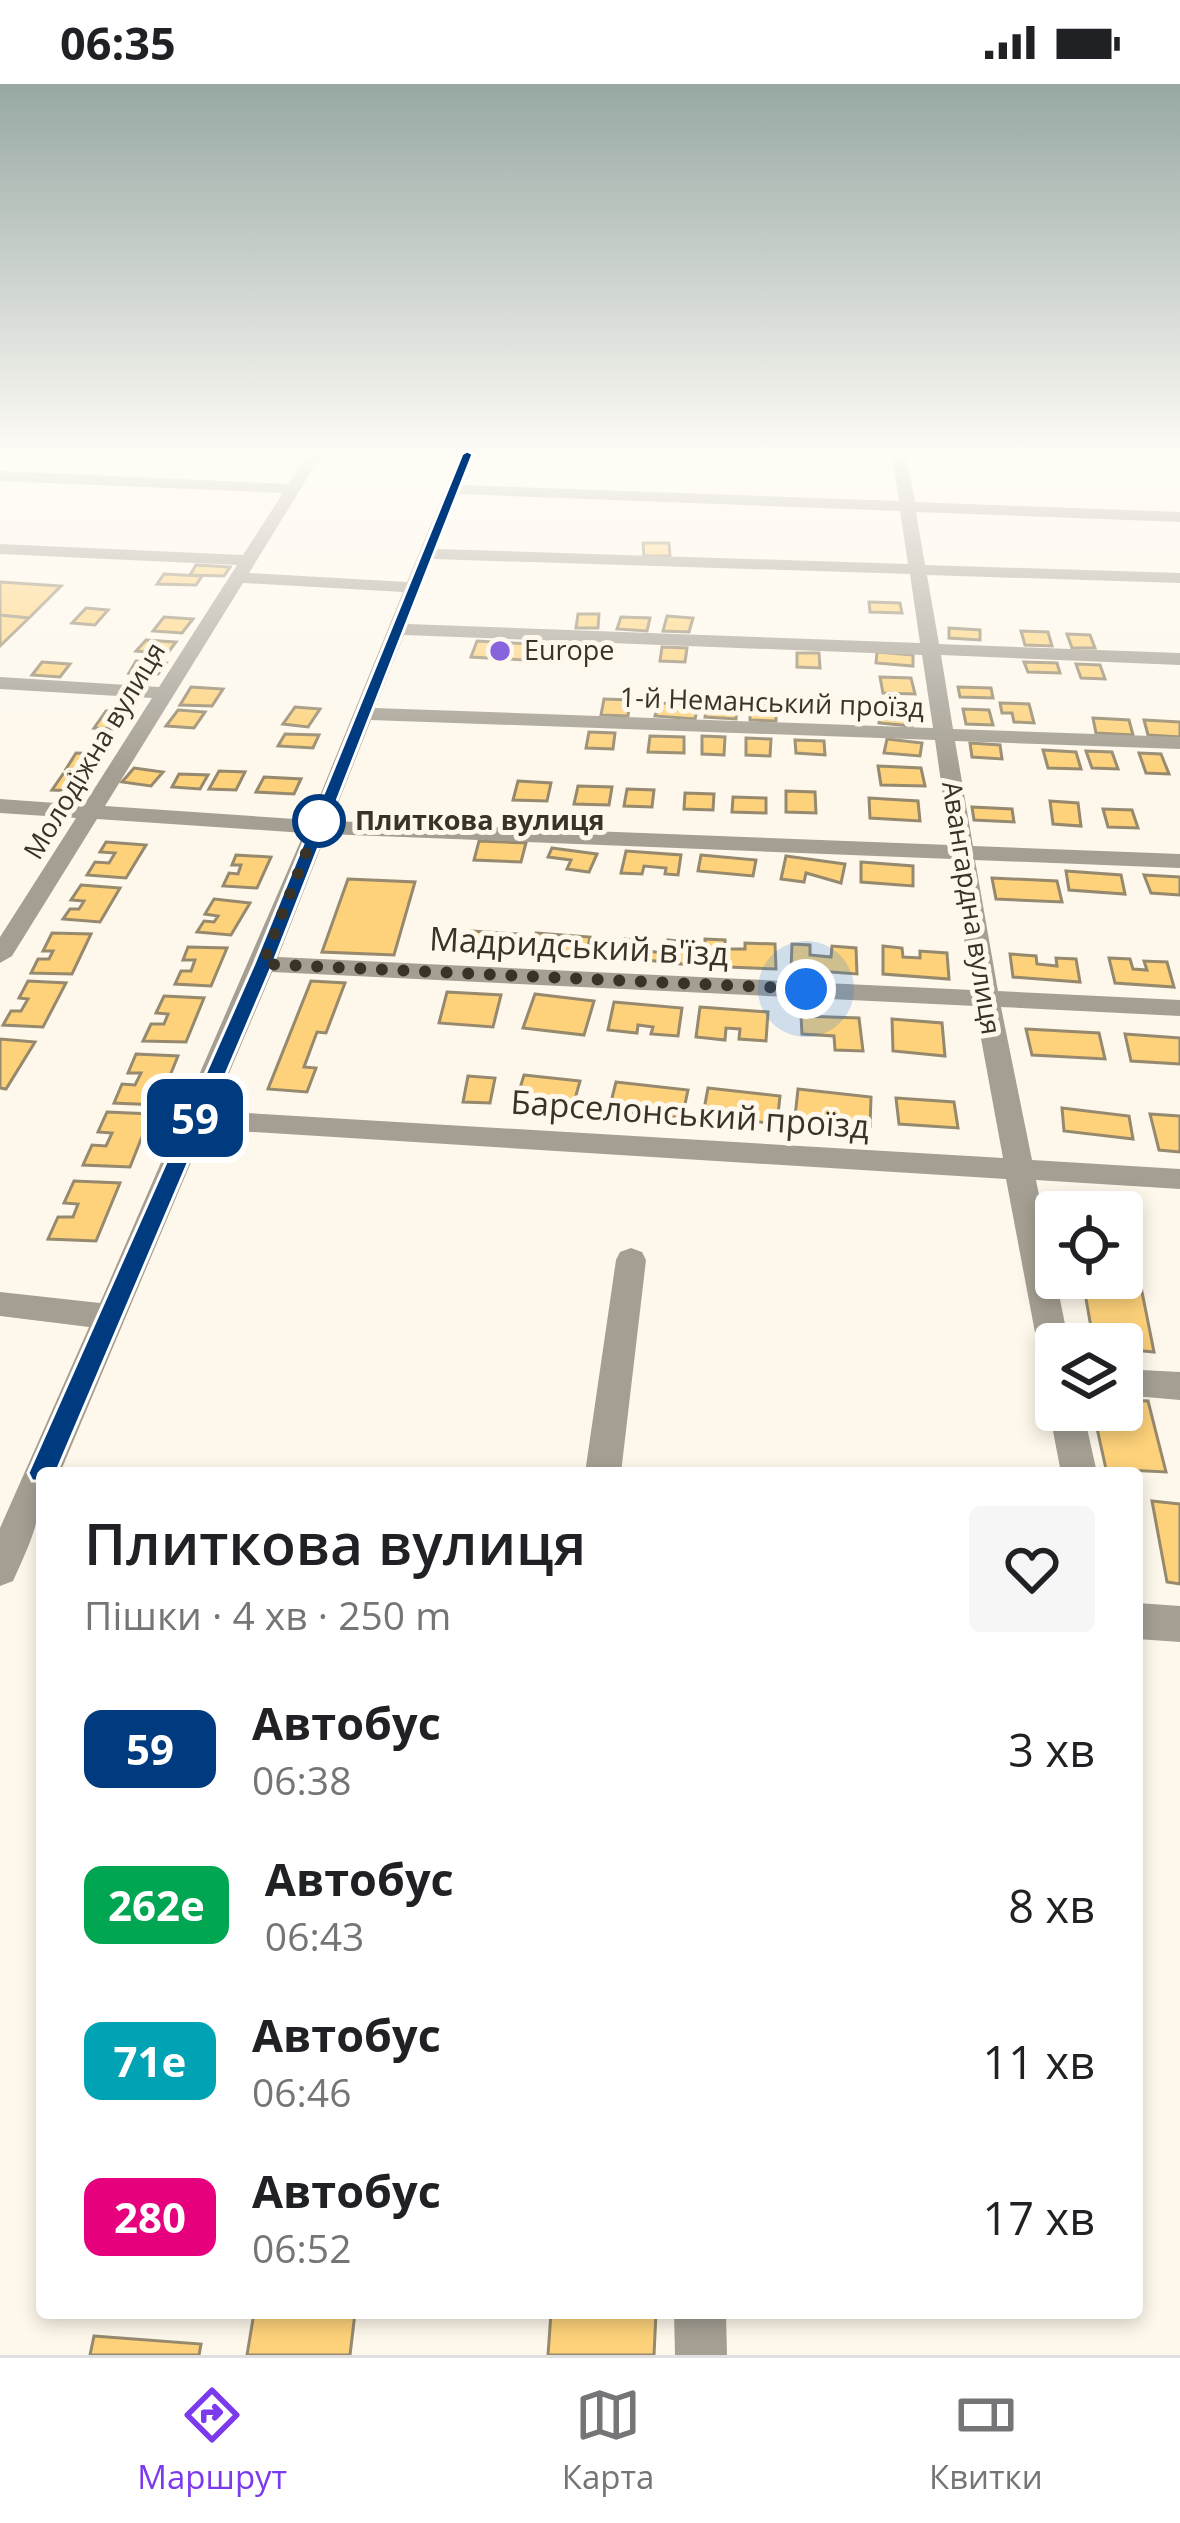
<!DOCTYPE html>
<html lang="uk">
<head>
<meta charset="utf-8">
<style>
	body { margin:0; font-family:"Open Sans",sans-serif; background:#f6f6f6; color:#202124; height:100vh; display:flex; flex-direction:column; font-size:45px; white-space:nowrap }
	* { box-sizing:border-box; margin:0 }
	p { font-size:39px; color:#757577 }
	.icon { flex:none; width:66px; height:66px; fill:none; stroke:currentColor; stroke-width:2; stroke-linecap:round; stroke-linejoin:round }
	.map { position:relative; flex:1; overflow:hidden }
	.details { position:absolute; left:36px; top:1383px; width:1107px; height:852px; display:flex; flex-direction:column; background:#fff; border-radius:12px; box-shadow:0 6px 18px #0003 }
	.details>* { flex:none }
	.badge { padding:0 24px; border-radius:18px; font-size:42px; line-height:78px }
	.tools { position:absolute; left:1035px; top:1107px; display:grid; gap:24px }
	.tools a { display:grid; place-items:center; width:108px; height:108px; border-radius:12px; background:#fff; box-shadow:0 6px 18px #0003; font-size:60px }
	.you { position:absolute; width:60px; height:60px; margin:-30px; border:9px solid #fff; border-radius:50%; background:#1a73e8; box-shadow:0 0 0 18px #1a73e833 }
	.map>.badge { position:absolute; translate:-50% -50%; box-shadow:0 0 0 6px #fff }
	.round { display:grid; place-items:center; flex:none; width:126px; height:126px; border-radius:12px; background:#f6f6f6 }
	.overview { display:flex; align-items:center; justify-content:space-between; height:204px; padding:0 48px }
	h1 { font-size:57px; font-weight:600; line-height:90px }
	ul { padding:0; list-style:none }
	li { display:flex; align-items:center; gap:36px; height:156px; padding:0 48px }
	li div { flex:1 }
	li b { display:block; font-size:45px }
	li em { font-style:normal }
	li .badge { min-width:132px; font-weight:700; text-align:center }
	.status { display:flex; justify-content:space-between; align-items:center; height:84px; padding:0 60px; background:#fff; direction:ltr }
	.status svg { height:33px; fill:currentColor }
	.tabs { display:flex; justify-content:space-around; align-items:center; height:168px; border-top:3px solid #e0e0e0; background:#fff; font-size:33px; color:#757577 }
	.tabs a { display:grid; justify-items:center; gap:6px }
	.tabs .current { color:#7c3aed }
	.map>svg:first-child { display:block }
	.building { fill:#fdd27a; stroke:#96896e; stroke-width:3 }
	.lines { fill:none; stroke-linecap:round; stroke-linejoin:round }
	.minor { fill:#a59f93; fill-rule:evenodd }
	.line { fill:#003b80; stroke:#fff; stroke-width:3 }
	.walk { stroke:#383227; stroke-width:12; stroke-dasharray:0 21.6 }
	.poi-dot { fill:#8863de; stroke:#fef8ec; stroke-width:4.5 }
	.stop-dot { fill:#fff; stroke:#003b80; stroke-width:6 }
	.labels { text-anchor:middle; stroke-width:10; stroke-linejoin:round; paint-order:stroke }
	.far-poi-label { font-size:27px; fill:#383227; stroke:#fef8ec; text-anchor:start }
	.far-street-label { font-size:27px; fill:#383227; stroke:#fef8ec }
	.far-stop-label { font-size:27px; font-weight:bold; fill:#383227; stroke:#fef8ec; text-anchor:start }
	.street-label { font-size:33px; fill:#383227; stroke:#fef8ec }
</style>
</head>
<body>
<div class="status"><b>06:35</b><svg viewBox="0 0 49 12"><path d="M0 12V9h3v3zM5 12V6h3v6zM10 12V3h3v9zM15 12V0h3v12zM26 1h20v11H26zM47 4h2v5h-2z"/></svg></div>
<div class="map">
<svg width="1180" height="2271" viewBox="0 0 1180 2271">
	<rect width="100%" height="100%" fill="#fef8ec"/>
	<!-- building -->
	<path class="building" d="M 643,459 L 669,459 L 670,472 L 644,472 Z
		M 196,481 L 230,483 L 224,492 L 190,491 Z
		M 164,490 L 202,492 L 196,501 L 157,500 Z
		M 0,498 L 61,502 L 29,534 L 0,531 Z
		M 869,518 L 900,519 L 902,529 L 870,528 Z
		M 86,524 L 108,526 L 95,541 L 72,539 Z
		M 578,530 L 599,530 L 598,544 L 576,544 Z
		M 0,531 L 29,534 L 0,562 Z
		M 667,532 L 693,534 L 689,548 L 663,547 Z
		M 164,533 L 193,535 L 182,549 L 153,547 Z
		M 621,533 L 650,534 L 647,547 L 617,545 Z
		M 949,544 L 980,546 L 980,556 L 949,554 Z
		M 1021,547 L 1048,548 L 1052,562 L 1025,561 Z
		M 1067,550 L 1090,551 L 1095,564 L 1072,564 Z
		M 146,556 L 176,558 L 167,570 L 136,567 Z
		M 477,557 L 529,560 L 524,576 L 471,573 Z
		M 569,557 L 593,558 L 590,573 L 566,573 Z
		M 662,563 L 687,564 L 685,578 L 660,577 Z
		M 877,568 L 913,571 L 913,582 L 876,579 Z
		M 797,569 L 819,569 L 820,584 L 797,583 Z
		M 136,577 L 166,579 L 158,590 L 129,589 Z
		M 42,578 L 70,580 L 60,593 L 32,591 Z
		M 1024,578 L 1057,579 L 1060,589 L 1028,588 Z
		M 1076,580 L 1100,581 L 1105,595 L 1081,594 Z
		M 880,593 L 911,594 L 915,610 L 883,609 Z
		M 191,603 L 223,605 L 212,622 L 180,621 Z
		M 958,603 L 991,604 L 993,614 L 960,613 Z
		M 604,615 L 630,616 L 628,632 L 601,631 Z
		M 659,619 L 698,621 L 695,635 L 655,632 Z
		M 1000,619 L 1029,620 L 1034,639 L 1014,638 L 1012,629 L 1002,629 Z
		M 750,621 L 776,622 L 776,637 L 750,636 Z
		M 707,622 L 737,623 L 736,635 L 705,633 Z
		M 295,623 L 320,625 L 308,643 L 283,640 Z
		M 881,625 L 913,628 L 912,642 L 879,639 Z
		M 963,625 L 989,626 L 993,641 L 966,640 Z
		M 178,626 L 205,628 L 194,644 L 166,642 Z
		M 106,627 L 129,628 L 119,645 L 94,644 Z
		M 1093,634 L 1129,636 L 1133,651 L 1096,649 Z
		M 1144,636 L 1180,638 L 1180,653 L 1148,651 Z
		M 589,648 L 615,649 L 613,665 L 586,664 Z
		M 285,650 L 319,651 L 313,664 L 278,662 Z
		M 650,652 L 684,653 L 684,669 L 648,668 Z
		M 702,652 L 725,653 L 724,671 L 702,670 Z
		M 746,654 L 771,655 L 770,672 L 746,671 Z
		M 887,655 L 922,659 L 920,672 L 884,669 Z
		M 795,656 L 824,657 L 825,671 L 796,669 Z
		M 970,659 L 1000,661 L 1002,675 L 972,673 Z
		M 1043,666 L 1076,668 L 1081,685 L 1048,684 Z
		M 1086,667 L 1112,668 L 1118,685 L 1092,684 Z
		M 76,669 L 103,670 L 94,686 L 66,685 Z
		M 1139,669 L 1161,670 L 1169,690 L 1146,689 Z
		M 878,682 L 921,684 L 925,702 L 881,701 Z
		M 134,684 L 163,688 L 151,702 L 122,698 Z
		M 219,687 L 245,688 L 236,706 L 209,705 Z
		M 63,690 L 89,691 L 79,707 L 52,706 Z
		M 179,690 L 208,691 L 200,705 L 172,703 Z
		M 264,693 L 301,695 L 294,710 L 256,708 Z
		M 518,697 L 551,699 L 547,717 L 513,716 Z
		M 578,702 L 612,703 L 609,721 L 574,720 Z
		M 627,705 L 654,706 L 652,723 L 624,722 Z
		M 786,707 L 815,708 L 816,729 L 786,728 Z
		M 685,709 L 714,710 L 713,726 L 684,725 Z
		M 733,713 L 766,714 L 766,729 L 732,728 Z
		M 869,714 L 918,717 L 920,737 L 870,734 Z
		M 1050,717 L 1078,719 L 1081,742 L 1053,740 Z
		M 972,723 L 1012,725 L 1014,738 L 974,736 Z
		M 1103,725 L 1132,726 L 1138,744 L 1108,743 Z
		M 479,757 L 526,759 L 521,778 L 474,776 Z
		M 106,758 L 146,761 L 126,794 L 87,791 L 95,778 L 109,779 L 115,769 L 100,768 Z
		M 552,764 L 597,770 L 589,788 L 567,785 L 571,776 L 548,773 Z
		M 626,767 L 681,771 L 678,791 L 665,790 L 666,784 L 644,782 L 642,790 L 621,789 Z
		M 236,771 L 271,773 L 257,804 L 223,802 L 229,789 L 238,790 L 241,781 L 232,781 Z
		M 701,771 L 756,776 L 753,792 L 698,787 Z
		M 786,772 L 845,780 L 841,799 L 806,789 L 804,798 L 781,795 Z
		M 861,778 L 913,782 L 913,802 L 861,798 Z
		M 1066,787 L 1121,791 L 1125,810 L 1069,806 Z
		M 1144,791 L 1180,793 L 1180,811 L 1151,809 Z
		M 992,794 L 1057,797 L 1062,818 L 996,815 Z
		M 348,795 L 415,798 L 394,871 L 322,868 Z
		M 81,801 L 120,804 L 100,838 L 63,835 L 70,825 L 79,825 L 84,817 L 71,816 Z
		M 214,815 L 250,819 L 231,851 L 197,848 L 204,837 L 214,838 L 218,832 L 205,830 Z
		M 471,847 L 517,850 L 512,869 L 465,866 Z
		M 52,849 L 91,850 L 72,890 L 31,889 L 38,875 L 49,875 L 53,867 L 43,867 Z
		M 536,849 L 590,853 L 586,873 L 531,868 Z
		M 625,855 L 650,858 L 647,867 L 665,869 L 668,856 L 695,859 L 690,881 L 620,873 Z
		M 705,855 L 725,856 L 725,865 L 745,865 L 745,859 L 775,860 L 776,885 L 705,882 Z
		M 792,860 L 810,861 L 810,871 L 831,873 L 832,862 L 856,864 L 857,890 L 791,885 Z
		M 883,862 L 902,864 L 903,873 L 920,874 L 920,867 L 947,869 L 949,895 L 883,890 Z
		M 188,863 L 227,864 L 211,902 L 175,900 L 181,887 L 191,887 L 195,876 L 183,876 Z
		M 1010,870 L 1036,872 L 1037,880 L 1057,882 L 1056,874 L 1076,875 L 1080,898 L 1013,893 Z
		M 1109,874 L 1130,875 L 1133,885 L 1147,886 L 1144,877 L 1167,878 L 1174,903 L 1115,899 Z
		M 28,897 L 66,899 L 43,943 L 3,941 L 11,927 L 21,927 L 28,915 L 19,914 Z
		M 311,897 L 345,899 L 326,949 L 317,948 L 304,983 L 316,984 L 307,1008 L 268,1005 Z
		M 447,908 L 501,911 L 493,943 L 439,939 Z
		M 535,910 L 594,917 L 584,951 L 523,944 Z
		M 164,912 L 204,914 L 186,958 L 143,957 L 151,940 L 164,940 L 168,930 L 156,929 Z
		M 614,918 L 682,924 L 678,952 L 651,950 L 653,943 L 638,941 L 637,949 L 608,946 Z
		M 700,923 L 768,928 L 766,957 L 739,955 L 740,945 L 726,944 L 725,956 L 696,953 Z
		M 801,932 L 859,934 L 863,967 L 835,966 L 834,952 L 802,950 Z
		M 892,935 L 942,939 L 945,972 L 893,967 Z
		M 1026,945 L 1099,949 L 1105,975 L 1032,971 Z
		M 1125,950 L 1180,954 L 1180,980 L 1131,977 Z
		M 0,955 L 35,958 L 6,1005 L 0,1004 Z
		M 136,970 L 178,972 L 158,1021 L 114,1019 L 122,1000 L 135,1001 L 141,989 L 128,989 Z
		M 524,991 L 580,997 L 572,1026 L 515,1020 Z
		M 468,992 L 495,994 L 490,1019 L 463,1018 Z
		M 616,998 L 688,1006 L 682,1034 L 609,1026 Z
		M 708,1004 L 780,1012 L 777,1040 L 703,1031 Z
		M 798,1005 L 871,1013 L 870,1042 L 795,1033 Z
		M 896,1014 L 954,1018 L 958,1044 L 899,1040 Z
		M 1062,1024 L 1129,1032 L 1133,1055 L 1064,1047 Z
		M 107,1028 L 151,1030 L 130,1083 L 83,1081 L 92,1061 L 106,1062 L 112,1049 L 98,1048 Z
		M 1150,1030 L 1180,1032 L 1180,1068 L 1159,1066 Z
		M 74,1097 L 120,1099 L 96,1157 L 48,1155 L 58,1133 L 73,1133 L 78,1120 L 64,1119 Z
		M 1074,1111 L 1128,1115 L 1141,1173 L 1122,1172 L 1122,1128 L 1077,1128 Z
		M 1083,1198 L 1141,1203 L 1154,1268 L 1122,1265 L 1122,1260 L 1094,1260 Z
		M 1122,1316 L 1148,1317 L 1166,1388 L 1106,1385 L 1093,1326 L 1122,1326 Z
		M 1152,1417 L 1180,1420 L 1180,1500 L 1167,1498 Z
		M 254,2229 L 355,2229 L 350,2271 L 247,2271 Z
		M 551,2229 L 656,2229 L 654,2271 L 548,2271 Z
		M 94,2252 L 201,2260 L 199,2271 L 90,2271 Z"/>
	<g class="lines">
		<!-- minor -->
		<path class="minor" d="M 308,370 L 322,370 L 249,489 L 407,498 L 460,370 L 474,370 L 462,401 L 899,417 L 892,370 L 906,370 L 915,418 L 1180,428 L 1180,438 L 916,428 L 925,481 L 1180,489 L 1180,499 L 927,491 L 939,560 L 1180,569 L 1180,581 L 941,571 L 953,645 L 1180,653 L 1180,665 L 955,657 L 973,762 L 1180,770 L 1180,784 L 975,776 L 998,907 L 1180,916 L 1180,932 L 1001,923 L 1032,1076 L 1180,1085 L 1180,1105 L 1036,1096 L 1069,1260 L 1056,1260 L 1056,1288 L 1044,1284 L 1040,1275 L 1006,1095 L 205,1045 L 60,1389 L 42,1389 C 42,1435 32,1455 13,1497 L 0,1502 L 0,1444 L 89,1243 L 0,1232 L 0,1208 L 100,1219 L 304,749 L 97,735 L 12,872 L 0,879 L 0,853 L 76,734 L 0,729 L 0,715 L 84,721 L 152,614 L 0,605 L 0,593 L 159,603 L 237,481 L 0,470 L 0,460 L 243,471 L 283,409 L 0,397 L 0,387 L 288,400 ZM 459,410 L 900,427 L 908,480 L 437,465 ZM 433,475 L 910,490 L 920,559 L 408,540 ZM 243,499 L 403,508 L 310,736 L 105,722 ZM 404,551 L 922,571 L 933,644 L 375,624 ZM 371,636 L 935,656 L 950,761 L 331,737 ZM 326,750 L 952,775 L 972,906 L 278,873 ZM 272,888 L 975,922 L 1003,1074 L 213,1027 Z
			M 1071,370 L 1180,370 L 1180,377 L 1078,374 Z
			M 631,1164 L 642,1168 L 646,1176 L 621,1389 L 585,1389 L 616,1176 L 620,1168 Z
			M 1122,1285 L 1180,1288 L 1180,1316 L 1122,1311 Z
			M 1056,1315 L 1056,1326 L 1083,1326 L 1097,1389 L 1061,1389 L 1049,1326 Z
			M 1137,1519 L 1180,1522 L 1180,1558 L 1137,1555 Z
			M 674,2229 L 726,2229 L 727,2271 L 675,2271 Z"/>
	</g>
	<!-- sky -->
	<linearGradient id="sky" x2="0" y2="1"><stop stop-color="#97a8a3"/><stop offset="0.54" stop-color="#fffcf6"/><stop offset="1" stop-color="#fffcf6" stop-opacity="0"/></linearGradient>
	<rect width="1180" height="688" fill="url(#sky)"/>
	<!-- line -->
	<path class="line" d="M 467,367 L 473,370 L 273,880 L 56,1389 L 52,1397 L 32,1397 L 28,1389 L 254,880 L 462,370 Z"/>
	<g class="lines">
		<!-- walk -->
		<path class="walk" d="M 319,737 L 320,733 L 263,880 L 806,905"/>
	</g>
	<!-- markers -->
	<circle class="poi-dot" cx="500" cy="567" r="12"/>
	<circle class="stop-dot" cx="319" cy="737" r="24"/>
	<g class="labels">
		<!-- far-poi labels -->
		<g class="far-poi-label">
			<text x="524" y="576">Europe</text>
		</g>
		<!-- far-street labels -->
		<g class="far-street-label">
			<text transform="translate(772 619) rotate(2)" y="9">1-й Неманський проїзд</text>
			<text transform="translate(95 667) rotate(-59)" y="9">Молодіжна вулиця</text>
			<text transform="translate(971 824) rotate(81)" y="9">Авангардна вулиця</text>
		</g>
		<!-- far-stop labels -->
		<g class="far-stop-label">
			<text x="355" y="746">Плиткова вулиця</text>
		</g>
		<!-- street labels -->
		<g class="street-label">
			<text transform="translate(579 862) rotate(3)" y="12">Мадридський в'їзд</text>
			<text transform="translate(690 1030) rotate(4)" y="12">Барселонський проїзд</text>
		</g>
	</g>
</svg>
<div class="tools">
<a><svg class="icon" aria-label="locate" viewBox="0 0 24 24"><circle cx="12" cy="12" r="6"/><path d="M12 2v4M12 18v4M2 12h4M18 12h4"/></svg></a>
<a><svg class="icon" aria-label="layers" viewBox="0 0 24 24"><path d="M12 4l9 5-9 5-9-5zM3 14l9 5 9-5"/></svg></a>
</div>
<div class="you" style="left:806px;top:905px"></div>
<b class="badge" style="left:195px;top:1034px;background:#003b80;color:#fff">59</b>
<section class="details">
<div class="overview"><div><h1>Плиткова вулиця</h1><p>Пішки · 4 хв · 250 m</p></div><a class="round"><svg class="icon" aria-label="heart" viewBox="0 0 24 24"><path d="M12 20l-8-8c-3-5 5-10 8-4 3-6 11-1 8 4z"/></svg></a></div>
<ul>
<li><span class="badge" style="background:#003b80;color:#fff">59</span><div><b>Автобус</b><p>06:38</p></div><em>3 хв</em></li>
<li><span class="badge" style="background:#00a651;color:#fff">262е</span><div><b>Автобус</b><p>06:43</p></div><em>8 хв</em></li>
<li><span class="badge" style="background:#00a3b4;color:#fff">71е</span><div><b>Автобус</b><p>06:46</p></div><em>11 хв</em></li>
<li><span class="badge" style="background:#e6007e;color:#fff">280</span><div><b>Автобус</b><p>06:52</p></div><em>17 хв</em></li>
</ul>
</section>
</div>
<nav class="tabs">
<a class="current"><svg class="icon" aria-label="directions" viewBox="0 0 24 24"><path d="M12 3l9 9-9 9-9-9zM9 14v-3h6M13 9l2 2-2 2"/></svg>Маршрут</a>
<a><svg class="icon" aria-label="map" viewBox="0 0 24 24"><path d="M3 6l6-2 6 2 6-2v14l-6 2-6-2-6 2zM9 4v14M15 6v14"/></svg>Карта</a>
<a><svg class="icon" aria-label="tickets" viewBox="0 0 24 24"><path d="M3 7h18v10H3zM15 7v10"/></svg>Квитки</a>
</nav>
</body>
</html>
